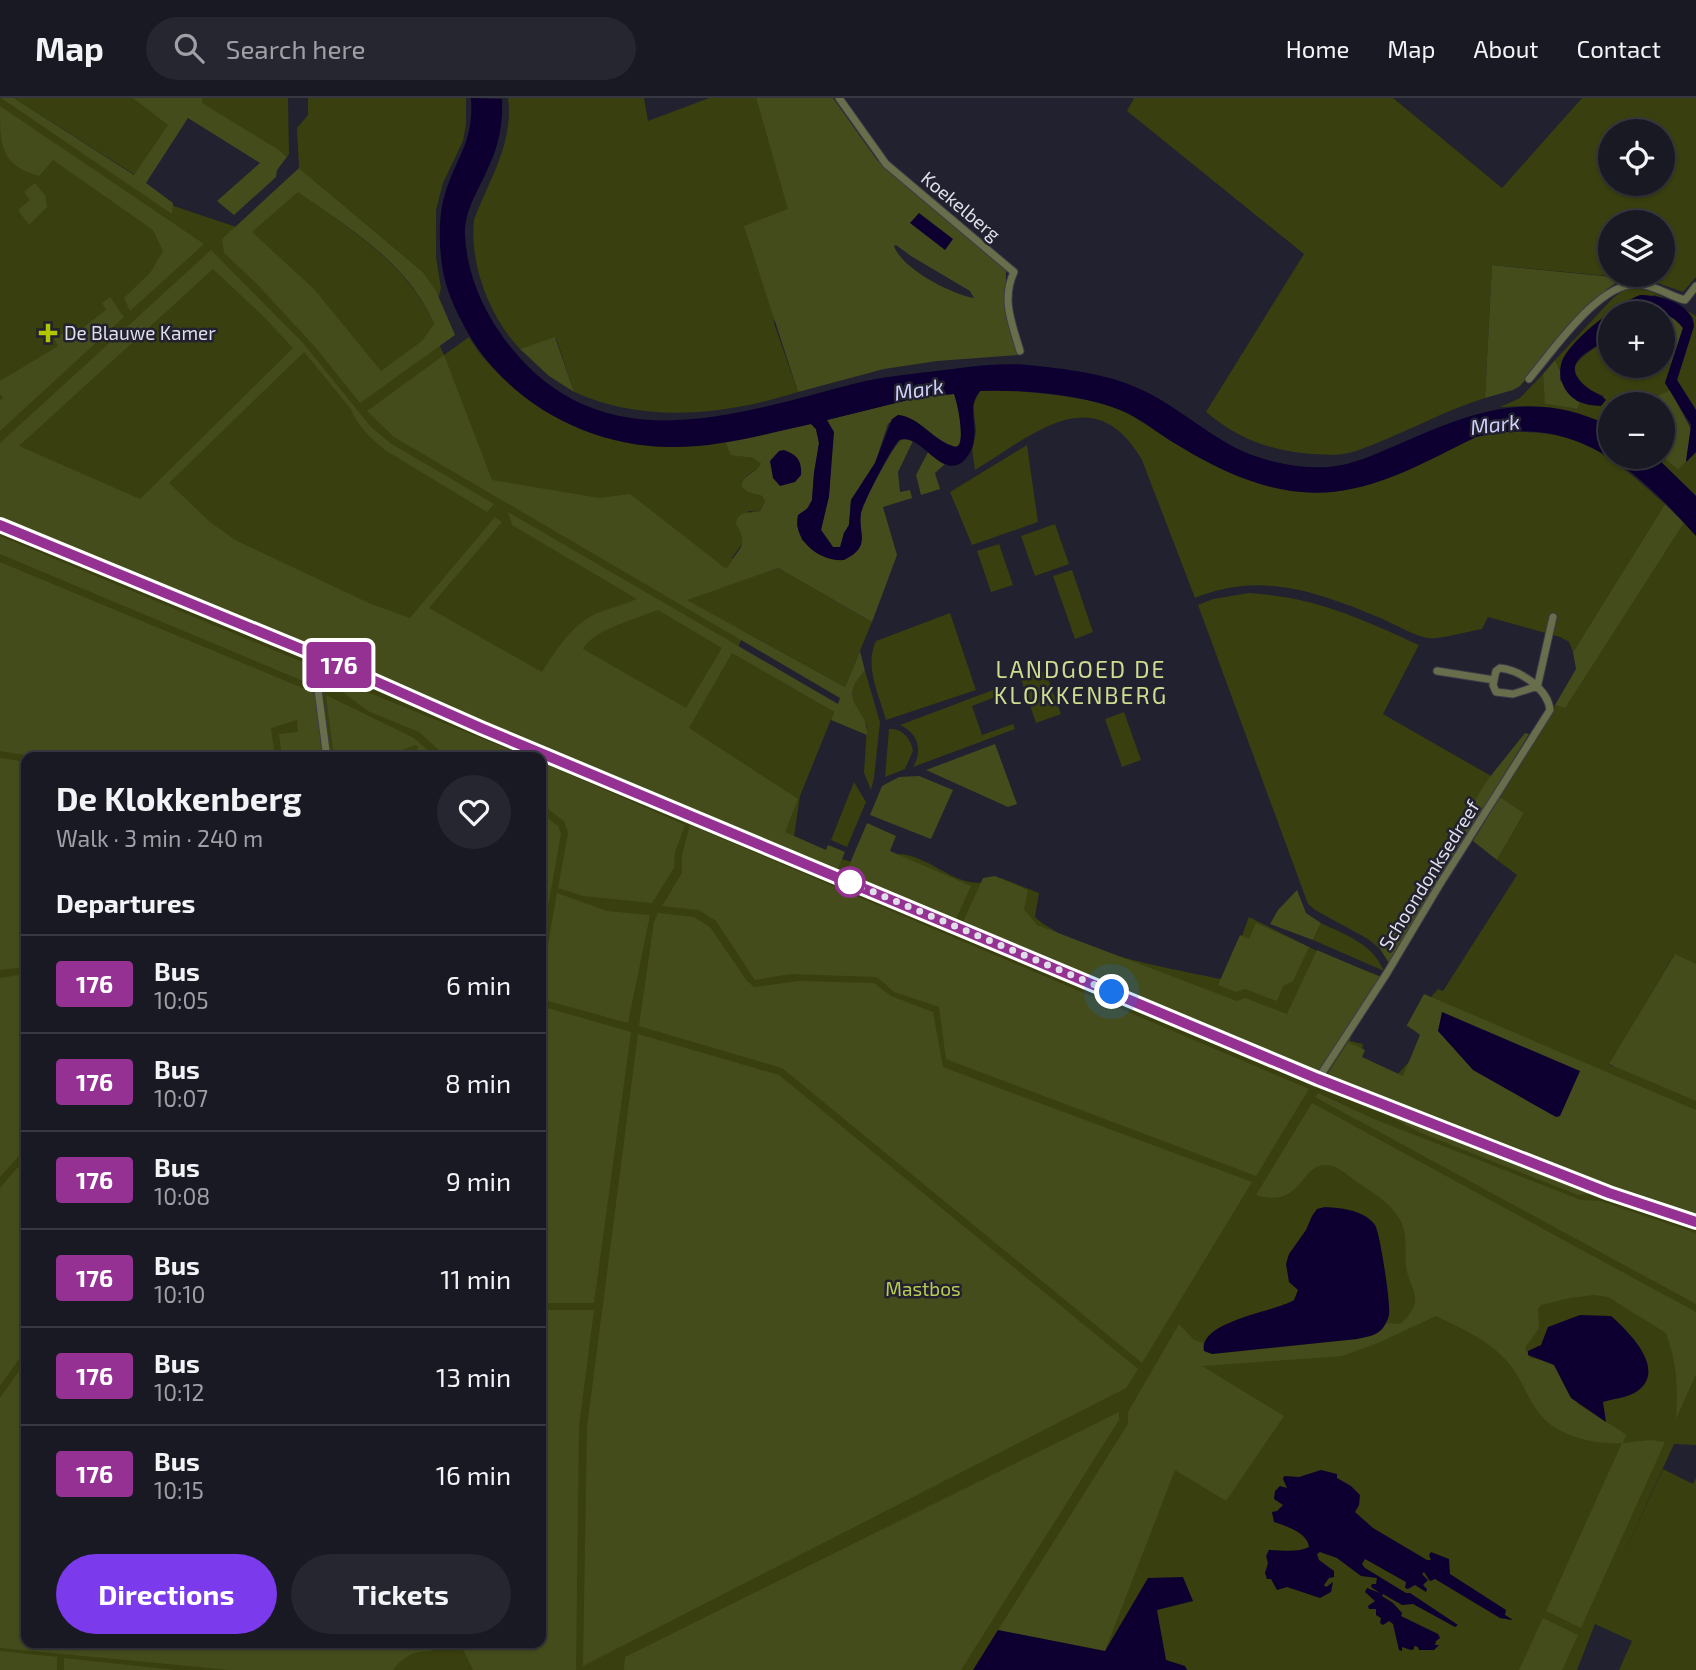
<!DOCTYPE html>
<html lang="en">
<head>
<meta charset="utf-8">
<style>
	body { margin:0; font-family:"Exo 2",sans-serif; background:#262630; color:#f1f3f6; height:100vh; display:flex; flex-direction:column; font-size:26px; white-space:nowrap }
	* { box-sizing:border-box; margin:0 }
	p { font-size:23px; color:#9fa0a6 }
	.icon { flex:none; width:38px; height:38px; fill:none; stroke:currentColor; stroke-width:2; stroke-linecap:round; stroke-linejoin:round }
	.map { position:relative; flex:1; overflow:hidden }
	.drawer { position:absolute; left:21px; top:654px; width:525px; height:896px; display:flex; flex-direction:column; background:#191923; border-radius:14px; box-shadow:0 2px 5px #0004,0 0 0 2px #373841 }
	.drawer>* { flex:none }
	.badge { padding:0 14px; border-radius:5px; font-size:24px; line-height:46px }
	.fabs { position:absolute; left:1598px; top:21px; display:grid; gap:14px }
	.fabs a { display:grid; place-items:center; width:77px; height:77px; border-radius:50%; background:#191923; box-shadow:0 2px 5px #0004,0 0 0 2px #373841; font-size:35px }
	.you { position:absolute; width:35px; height:35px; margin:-18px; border:5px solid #fff; border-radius:50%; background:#1a73e8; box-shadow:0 0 0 10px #1a73e833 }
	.map>.badge { position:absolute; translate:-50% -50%; box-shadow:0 0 0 4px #fff }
	h2 { padding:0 35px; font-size:26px; line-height:63px }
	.round { display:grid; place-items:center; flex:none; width:74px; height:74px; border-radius:37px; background:#262630 }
	.overview { display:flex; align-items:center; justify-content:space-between; height:119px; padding:0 35px }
	h1 { font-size:33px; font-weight:700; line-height:52px }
	.cta { display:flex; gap:14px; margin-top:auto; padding:14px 35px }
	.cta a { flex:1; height:80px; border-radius:42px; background:#7c3aed; color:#fff; font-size:28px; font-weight:700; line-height:80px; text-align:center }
	.cta a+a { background:#262630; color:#f1f3f6 }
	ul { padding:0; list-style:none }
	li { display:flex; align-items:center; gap:21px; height:98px; padding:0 35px; border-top:2px solid #373841 }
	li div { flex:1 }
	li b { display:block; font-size:26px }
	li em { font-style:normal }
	li .badge { min-width:77px; font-weight:700; text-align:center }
	header { display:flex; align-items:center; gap:42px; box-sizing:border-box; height:98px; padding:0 35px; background:#191923; border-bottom:2px solid #373841 }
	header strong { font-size:33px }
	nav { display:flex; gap:38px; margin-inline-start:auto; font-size:24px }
	.search { width:490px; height:63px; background:#262630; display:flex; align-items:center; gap:18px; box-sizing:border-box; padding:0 24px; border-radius:38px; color:#9fa0a6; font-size:26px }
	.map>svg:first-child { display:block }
	.green { fill:#393f0e; fill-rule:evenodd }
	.forest { fill:#454c1c; fill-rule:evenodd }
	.water { fill:#0d0030; fill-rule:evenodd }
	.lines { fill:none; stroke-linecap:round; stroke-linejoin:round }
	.minor-casing { stroke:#3c3b49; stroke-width:9 }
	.tertiary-casing { stroke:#3c3b49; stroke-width:10 }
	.minor { stroke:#686e4b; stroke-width:7 }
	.tertiary { stroke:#686e4b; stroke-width:9 }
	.line-casing { stroke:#fff; stroke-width:16 }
	.line { stroke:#953192; stroke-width:10 }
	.walk { stroke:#dfdee8; stroke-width:7; stroke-dasharray:0 12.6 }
	.poi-dot { fill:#b1c500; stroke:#21212f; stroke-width:2.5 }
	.stop-dot { fill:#fff; stroke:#953192; stroke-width:3.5 }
	.labels { text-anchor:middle; stroke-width:5; stroke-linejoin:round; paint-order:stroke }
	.street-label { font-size:19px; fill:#dfdee8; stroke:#21212f }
	.poi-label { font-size:19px; fill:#dfdee8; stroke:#21212f; text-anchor:start }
	.park-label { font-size:19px; fill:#b9cb50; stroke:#21212f }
	.water-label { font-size:21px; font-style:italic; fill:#d0cffa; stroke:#21212f }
	.quarter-label { font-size:23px; letter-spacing:2px; fill:#cedc90; stroke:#21212f }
</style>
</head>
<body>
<header>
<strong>Map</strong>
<div class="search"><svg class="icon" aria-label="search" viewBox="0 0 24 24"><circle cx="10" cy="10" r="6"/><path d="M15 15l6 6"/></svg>Search here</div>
<nav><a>Home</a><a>Map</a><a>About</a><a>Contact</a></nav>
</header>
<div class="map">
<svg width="1696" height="1572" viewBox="0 0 1696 1572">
	<rect width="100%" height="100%" fill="#21212f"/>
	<!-- green -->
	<path class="green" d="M 0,0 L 10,0 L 171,107 L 251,134 L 298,93 C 349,131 408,166 434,226 L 432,231 L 444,257 L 469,239 C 481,260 498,276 516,291 C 581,344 644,354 725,344 C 732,363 748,355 762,365 L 760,369 L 746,378 L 757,397 L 763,398 L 765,403 L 760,413 L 755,414 L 749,413 L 736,426 L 743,437 L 744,443 L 732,460 L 743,482 L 778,470 L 872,524 L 845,589 L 745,534 L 735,556 L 834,614 L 800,698 L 794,739 C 806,744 848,766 858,765 C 876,764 893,752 911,758 C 944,768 963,796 1001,780 L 1039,795 L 1035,819 C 1077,856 1170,870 1225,882 L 1249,819 L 1323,856 L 1380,878 L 1351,936 L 1350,943 L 1363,946 L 1360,962 L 1398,976 L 1430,940 L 1406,928 L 1438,891 L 1443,893 L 1517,777 L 1497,762 L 1524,715 L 1500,699 L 1555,607 L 1565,609 L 1684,425 L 1696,438 L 1696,1347 L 1674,1346 L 1620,1464 L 1663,1371 L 1693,1386 L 1696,1380 L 1696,1572 L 1619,1572 L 1632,1543 L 1595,1526 L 1577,1572 L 0,1572 ZM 26,660 L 541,660 L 541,1545 L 26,1545 ZM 1674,857 L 1681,860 L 1613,968 L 1609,967 Z
		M 14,0 L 186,0 L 170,31 L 167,29 L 135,77 Z
		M 202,0 L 288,0 L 289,56 L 287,59 L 278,51 L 201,5 Z
		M 308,0 L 466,0 L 466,26 L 463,43 L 443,85 L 436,112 L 436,159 L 441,190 L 439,199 L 423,174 L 299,70 L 297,30 L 308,17 Z
		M 508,0 L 644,0 L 648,23 L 709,0 L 756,0 L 789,111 L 774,225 L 798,294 C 726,317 645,326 574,294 L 556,240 L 520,251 C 490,220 469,166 474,122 C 489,82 514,45 508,0 Z
		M 1134,0 L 1393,0 L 1502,90 L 1582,0 L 1696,0 L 1696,179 L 1683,194 L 1649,182 L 1492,167 L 1485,300 C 1440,314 1400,338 1356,353 C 1342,358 1327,357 1313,356 C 1271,353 1238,341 1206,314 L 1304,156 L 1127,13 ZM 1610,33 L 1662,33 L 1662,86 L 1610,86 ZM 1610,124 L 1662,124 L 1662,177 L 1610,177 Z
		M 1633,190 L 1651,193 L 1666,201 L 1654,197 L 1615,211 L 1573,248 L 1563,262 L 1560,273 L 1555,262 L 1613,200 L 1624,192 Z
		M 1686,212 L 1696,218 L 1696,312 L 1677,282 L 1694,228 L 1693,220 Z
		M 1610,240 L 1610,268 L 1662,268 L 1663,260 L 1671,266 L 1665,285 L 1670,292 C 1652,303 1631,306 1610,306 L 1610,328 C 1575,312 1538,306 1500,309 L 1520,300 L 1543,276 L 1546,306 L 1578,311 L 1580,304 L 1590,307 L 1604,298 C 1550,276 1578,261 1610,240 Z
		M 1004,292 C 1042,295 1096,299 1129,316 C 1147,326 1164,340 1183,350 C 1221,373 1261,390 1306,394 C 1336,397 1366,388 1394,377 C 1422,366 1448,349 1476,339 C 1489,334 1504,334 1518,334 C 1584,332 1619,365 1665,406 L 1573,554 L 1569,544 L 1560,539 L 1488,519 L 1482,531 C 1469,533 1439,542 1428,540 C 1417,539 1390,524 1378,519 C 1317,494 1261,473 1195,500 L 1142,362 C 1094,279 1033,337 975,372 L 972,351 L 976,333 L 973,306 L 980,293 Z
		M 1027,347 L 1038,424 L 972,447 L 950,394 Z
		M 1696,354 L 1696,398 L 1656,359 L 1663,359 L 1678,372 Z
		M 1055,426 L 1069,466 L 1035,478 L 1021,438 Z
		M 999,446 L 1013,487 L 991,494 L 977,453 Z
		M 1072,472 L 1093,534 L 1075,541 L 1053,478 Z
		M 1249,495 C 1315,499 1360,520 1419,547 L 1383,616 L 1491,678 L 1380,851 L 1368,841 L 1315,812 L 1308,806 L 1198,507 L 1213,501 Z
		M 950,515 L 976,592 L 886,622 C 879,597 864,568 876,543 Z
		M 865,573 L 880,624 L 874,680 L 871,692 L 864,675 L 867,628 L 857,612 L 853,600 L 853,591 L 857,582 Z
		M 1045,573 L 1061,616 L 1036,625 L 1021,581 Z
		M 1001,589 L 1003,596 L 972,608 L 982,637 L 1013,626 L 1015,631 L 913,669 C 923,652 918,635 900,627 Z
		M 1124,614 L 1141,662 L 1122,669 L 1105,621 Z
		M 889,631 C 902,630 911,640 913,653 L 905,671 L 885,679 Z
		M 854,684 L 866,704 L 847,749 L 831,742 Z
		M 1321,825 C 1346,837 1373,846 1384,873 L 1313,842 Z"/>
	<!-- forest -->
	<path class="forest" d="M 1,0 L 14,0 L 134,77 L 168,27 L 133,0 L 202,0 L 202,5 L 278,51 L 287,59 L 277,72 L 276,79 L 234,117 L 217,103 L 260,65 L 188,20 L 146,85 L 173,105 L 172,116 Z
		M 756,0 L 833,0 L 877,62 L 1006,171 C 1005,201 1010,228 1018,257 L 937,263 L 884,271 L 798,294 L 744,128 L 788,111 ZM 896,147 L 911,158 L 970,193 L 974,200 C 951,196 902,171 894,148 Z
		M 0,8 L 204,146 L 130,213 L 124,200 L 150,175 L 163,153 L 153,132 L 53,62 L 39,78 C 0,67 0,47 0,8 Z
		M 299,70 L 423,174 L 436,193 L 455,237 L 360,305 L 316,250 L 257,186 L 224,155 L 222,141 ZM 298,94 C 349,130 409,166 434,226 L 422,243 L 381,273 L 314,191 L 252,134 Z
		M 35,85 L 45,97 L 47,109 L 29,127 L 18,112 L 30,102 L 24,94 Z
		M 211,152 L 304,246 L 371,329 L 390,345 L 494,406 L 487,414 L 385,352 C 372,341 356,327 351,311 L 304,254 L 169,385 L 210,424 L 235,442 L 371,506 L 410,520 L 495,419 L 502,424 L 429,510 L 542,574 C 557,551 570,529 595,516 C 608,510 624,507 637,501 L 512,427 L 508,414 L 838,606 L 840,600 L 394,339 L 367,313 L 444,257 L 492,382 L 599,400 L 630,396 L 725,470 L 728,469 C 738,449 750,449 736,426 C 738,411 750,416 760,413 L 765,403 L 762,398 L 748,394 L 742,389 C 742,375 757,376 761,365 L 752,360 L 731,357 L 725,344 L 811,326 L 816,331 L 819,345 L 814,375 L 812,402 L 797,427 L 802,442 L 815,453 L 860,448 C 864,436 859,427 861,415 C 863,405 894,345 903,340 L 913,343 L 898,374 L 900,394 L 910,392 L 912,400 L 883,409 L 897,457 L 872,524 L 778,470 L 687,502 L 845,589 L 860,553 L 865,573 C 835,604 869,610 867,637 L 831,622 L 834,614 L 732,555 L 689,630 L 798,701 L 785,734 L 826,752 L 828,747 L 845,754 L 837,773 L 0,421 L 0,345 ZM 213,171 L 264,219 L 293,250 L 140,401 L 19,348 ZM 658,512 L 722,550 L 686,610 L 583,551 C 591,533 638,520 658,512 Z
		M 1492,167 L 1633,181 L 1616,185 L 1607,191 L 1520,288 L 1513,292 L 1485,300 Z
		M 110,199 L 124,219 L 0,333 L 0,302 L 3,300 L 0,296 L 0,283 L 58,248 L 54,241 L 71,230 L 76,235 L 106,212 L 102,205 Z
		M 1663,216 L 1675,220 L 1683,230 L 1671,266 L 1662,260 Z
		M 555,239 L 574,294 L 549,278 L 520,251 Z
		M 1555,262 L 1560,273 L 1560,282 L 1577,303 L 1580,304 L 1578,311 L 1545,306 L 1543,276 Z
		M 1670,292 L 1691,331 L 1686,364 L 1678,372 L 1663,359 L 1662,306 L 1628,306 L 1649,302 Z
		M 954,296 C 958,306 964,338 959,347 L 956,349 C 933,344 920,321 898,317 L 888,326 L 875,365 L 851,402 L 849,427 L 844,435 L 841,449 L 833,449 L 821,432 L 829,398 L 832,334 L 827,322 L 920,299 Z
		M 928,354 L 946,365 L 935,375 L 940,391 L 921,397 L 916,377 Z
		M 1665,406 L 1684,425 L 1565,610 L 1555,607 L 1576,571 L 1573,554 Z
		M 0,438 L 312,568 L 315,588 L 0,456 Z
		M 0,464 L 317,596 L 325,660 L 282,660 L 279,636 L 298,634 L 297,622 L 271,630 L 275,660 L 44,660 L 0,653 Z
		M 323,576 L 530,660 L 459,660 L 439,652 L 419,634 L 368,613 L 340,592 L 326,588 Z
		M 326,597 L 414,640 L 436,660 L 408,660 L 417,652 L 418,648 L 414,647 L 389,658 L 334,660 Z
		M 1525,635 L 1529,636 L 1389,865 L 1380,851 L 1489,680 Z
		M 995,646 L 1017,706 L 1008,709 L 926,672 Z
		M 0,660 L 26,664 L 26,869 L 0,872 Z
		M 541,664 L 685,727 L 675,754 L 674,770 L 652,805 L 583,798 L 558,790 L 568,735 L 564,723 L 541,706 Z
		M 919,678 L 953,692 L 931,741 L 870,717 L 882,688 L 899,679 Z
		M 1500,699 L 1524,715 L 1497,762 L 1473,743 Z
		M 541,715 L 558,728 L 561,736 L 541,848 Z
		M 867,725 L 896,738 L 890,753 L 971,788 L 955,823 L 845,777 Z
		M 690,727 L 1309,991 L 1256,1078 L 946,961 L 939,909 L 894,894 L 877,879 L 790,876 L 755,882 L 716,823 L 699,812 L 662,808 L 682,775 L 682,757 Z
		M 995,778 L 1028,792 L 1024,811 L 1037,827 L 1237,903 L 1245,900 L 1287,916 L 1317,852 L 1380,879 L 1318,976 L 962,826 L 983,780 Z
		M 1297,792 L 1306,815 L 1321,825 L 1313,842 L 1270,826 L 1278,812 Z
		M 557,795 L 607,813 L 650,817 L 628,925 L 541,901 L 541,886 Z
		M 658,815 L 694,819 L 710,829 L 747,883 L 754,889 L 799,883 L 874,885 L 891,898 L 933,914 L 943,969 L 1252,1084 L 1142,1265 L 782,970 L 639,928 L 654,824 Z
		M 1256,825 L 1309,849 L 1293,883 L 1283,888 L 1277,903 L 1245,891 L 1236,894 L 1218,887 L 1240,837 L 1249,841 Z
		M 1675,856 L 1696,866 L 1696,1003 L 1609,966 Z
		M 26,876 L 26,1050 L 0,1079 L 0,880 Z
		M 1424,896 L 1696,1012 L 1696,1120 L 1611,1092 L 1326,979 L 1348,944 L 1365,952 L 1362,959 L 1403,978 L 1420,937 L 1407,927 Z
		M 541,908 L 631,934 L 594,1205 L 541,1205 Z
		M 638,936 L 779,977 L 1138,1271 L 1126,1290 L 583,1568 L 587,1329 Z
		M 1322,986 L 1596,1095 L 1578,1097 L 1421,1035 L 1378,1012 Z
		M 1318,995 L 1374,1021 L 1581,1102 L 1600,1103 L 1696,1135 L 1696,1206 L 1315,999 Z
		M 1312,1005 L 1696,1214 L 1696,1276 L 1676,1321 C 1678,1290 1677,1264 1666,1235 L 1608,1199 L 1594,1197 L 1570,1200 L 1541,1207 L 1538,1211 L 1539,1230 L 1525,1250 L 1530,1260 L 1548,1263 L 1554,1267 L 1567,1293 L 1579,1307 L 1621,1333 L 1626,1337 L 1623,1345 L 1651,1342 L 1665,1344 L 1581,1530 L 1546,1513 L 1622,1345 C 1593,1347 1552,1337 1536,1311 C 1525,1294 1519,1275 1504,1260 C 1485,1240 1460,1230 1436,1218 L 1378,1245 L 1342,1258 L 1202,1268 L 1284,1318 L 1226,1403 L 1175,1372 L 1105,1553 L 998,1532 L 1128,1326 L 1128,1314 L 1179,1226 L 1194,1242 L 1203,1245 L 1204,1253 L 1212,1256 L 1357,1241 C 1368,1238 1381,1237 1386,1225 L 1400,1226 C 1408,1219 1416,1211 1415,1199 C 1414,1189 1407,1179 1406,1168 C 1404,1151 1409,1136 1399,1120 C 1389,1103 1370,1093 1354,1082 C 1346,1076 1336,1066 1325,1067 C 1299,1068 1302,1111 1256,1097 Z
		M 26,1060 L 26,1251 L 0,1288 L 0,1090 Z
		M 541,1212 L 594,1212 L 579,1328 L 576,1572 L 473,1572 L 460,1545 L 541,1545 Z
		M 26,1263 L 26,1545 L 430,1545 L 431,1553 C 414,1552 403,1559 393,1572 L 230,1572 L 0,1550 L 0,1300 Z
		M 1119,1314 L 1119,1322 L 961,1572 L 624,1572 L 625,1559 Z
		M 1543,1520 L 1578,1537 L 1562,1572 L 1519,1572 Z
		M 0,1553 L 57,1559 L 57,1572 L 0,1572 Z
		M 64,1560 L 175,1572 L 64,1572 Z"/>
	<!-- water -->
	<path class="water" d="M 471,0 L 502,1 C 503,25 499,48 488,70 C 479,92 464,112 465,137 C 467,183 490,227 520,260 C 613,363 743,314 857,285 C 880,279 904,277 928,274 C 961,270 995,264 1028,267 C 1065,271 1106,275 1140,291 C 1171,305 1196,327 1225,344 C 1255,362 1294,371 1329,369 C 1353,367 1375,356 1397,347 C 1470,315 1532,289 1610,328 L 1610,359 L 1656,359 L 1696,398 L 1696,438 C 1636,370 1574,315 1476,339 C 1431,361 1383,389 1332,394 C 1278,399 1227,377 1181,349 C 1163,339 1146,324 1127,315 C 1089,297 1022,291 980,293 C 964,312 983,335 969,356 C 966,360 963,365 957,367 C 935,373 921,335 899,342 C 891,350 863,405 861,415 C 857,435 873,448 844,462 C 820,464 792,442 798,417 L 808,410 L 812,402 L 814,375 L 819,345 L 816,331 L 811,326 C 765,336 718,350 670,349 C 584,348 501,301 462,224 C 451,203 443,183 441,159 C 439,139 439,115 445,96 C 457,57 474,45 471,0 ZM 954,296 C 958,306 964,338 959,347 L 956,349 C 934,344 919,318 898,317 L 892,321 L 875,365 L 851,402 L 849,427 L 844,435 L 840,449 L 833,449 L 821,432 L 829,398 L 834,334 L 827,322 L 920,299 Z
		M 919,115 L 953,141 L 945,152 L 910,125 Z
		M 1640,197 C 1660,197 1692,205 1694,228 L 1677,282 L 1696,312 L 1696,354 L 1686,364 L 1691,327 L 1665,285 L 1683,230 C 1664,205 1636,215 1610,215 L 1610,240 C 1590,253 1556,265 1588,290 C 1594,295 1601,296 1606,302 L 1601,308 C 1585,307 1572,304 1564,289 C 1560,281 1559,272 1562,263 C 1571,241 1619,205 1640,197 Z
		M 784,352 C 797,357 802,362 801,377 L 795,384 L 780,388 L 773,380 L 770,363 L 779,353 Z
		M 1442,914 L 1580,973 L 1560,1018 L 1556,1019 L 1473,972 L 1438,933 Z
		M 1325,1109 C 1342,1110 1364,1112 1375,1127 C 1380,1134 1391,1207 1389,1217 C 1388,1221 1385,1228 1382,1231 C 1376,1238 1366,1239 1357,1241 L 1212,1256 L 1204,1253 C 1198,1223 1275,1214 1294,1202 L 1298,1192 L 1289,1184 L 1286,1166 L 1289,1156 L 1306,1132 L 1312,1118 L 1317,1111 Z
		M 1580,1217 L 1611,1218 C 1628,1233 1665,1269 1640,1291 C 1630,1300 1615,1300 1603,1304 L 1606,1324 L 1571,1300 L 1554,1267 L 1528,1257 L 1528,1253 L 1541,1247 L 1548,1229 Z
		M 1321,1372 L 1337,1376 L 1337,1380 L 1351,1388 L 1360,1397 L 1359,1407 L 1355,1414 L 1373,1430 L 1427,1462 L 1431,1462 L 1429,1457 L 1431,1454 L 1449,1461 L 1450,1476 L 1506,1512 L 1505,1517 L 1513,1522 L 1500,1520 L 1435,1481 L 1430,1483 L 1424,1474 L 1422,1476 L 1428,1482 L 1423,1487 L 1427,1491 L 1426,1494 L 1415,1487 L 1408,1491 L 1405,1490 L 1406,1484 L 1365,1461 L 1362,1466 L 1365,1470 L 1406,1495 L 1410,1495 L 1458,1527 L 1455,1529 L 1413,1506 L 1402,1507 L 1383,1496 L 1382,1498 L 1393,1505 L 1402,1515 L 1401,1518 L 1438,1536 L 1440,1540 L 1436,1543 L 1435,1547 L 1439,1547 L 1434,1552 L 1419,1552 L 1418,1549 L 1414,1548 L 1414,1551 L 1411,1552 L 1402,1549 L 1402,1553 L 1399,1552 L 1393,1526 L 1389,1523 L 1383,1527 L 1380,1525 L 1381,1520 L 1376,1517 L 1376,1511 L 1369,1511 L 1368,1508 L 1375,1503 L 1365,1494 L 1367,1490 L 1380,1495 L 1371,1489 L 1372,1486 L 1376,1486 L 1377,1480 L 1361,1478 L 1337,1460 L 1320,1454 L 1317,1456 L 1319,1462 L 1334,1473 L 1334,1479 L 1329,1480 L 1324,1487 L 1326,1489 L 1333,1484 L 1331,1494 L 1320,1500 L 1287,1489 L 1277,1492 L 1271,1481 L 1267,1481 L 1265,1475 L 1268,1465 L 1266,1458 L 1269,1452 C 1281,1452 1298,1455 1309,1449 C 1308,1435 1286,1428 1274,1424 L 1272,1414 L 1277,1413 L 1283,1407 L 1274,1401 L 1275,1393 L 1280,1388 L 1287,1390 L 1283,1381 L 1284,1378 L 1299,1379 Z
		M 1183,1479 L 1193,1503 L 1157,1512 L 1166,1562 L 1185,1568 L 1187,1572 L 973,1572 L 998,1532 L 1105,1553 L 1148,1480 Z"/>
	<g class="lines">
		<defs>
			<path id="minor" d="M 839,0 L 886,66 L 1014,174 C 1001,202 1012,225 1020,253
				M 1529,281 C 1553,253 1599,184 1638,186 C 1655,187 1669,198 1685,202 L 1696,188
				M 316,557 L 318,592 L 327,660
				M 1437,573 L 1494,582
				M 1537,590 L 1553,519
				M 1318,981 L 1387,875 L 1440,786 L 1550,612 C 1548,591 1520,572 1500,570 L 1496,573 L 1493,587 L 1496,594 L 1513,596 L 1535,589"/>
			<path id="tertiary" d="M 0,427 C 344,568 685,715 1028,859 C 1249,951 1469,1048 1696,1124"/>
		</defs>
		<!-- minor casing -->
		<use href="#minor" class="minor-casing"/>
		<!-- tertiary casing -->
		<use href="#tertiary" class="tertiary-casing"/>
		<!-- minor -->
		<use href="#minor" class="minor"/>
		<!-- tertiary -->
		<use href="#tertiary" class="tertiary"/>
	</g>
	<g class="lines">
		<defs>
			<path id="line" d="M 0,427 L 316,557 L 481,630 L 1318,981 L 1609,1095 L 1696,1124"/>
		</defs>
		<!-- line casing -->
		<use href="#line" class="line-casing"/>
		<!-- line -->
		<use href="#line" class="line"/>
		<!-- walk -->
		<path class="walk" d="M 850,784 L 1112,894"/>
	</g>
	<!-- markers -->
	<path class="poi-dot" d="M44.5 224.5h7v7h7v7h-7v7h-7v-7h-7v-7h7z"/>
	<circle class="stop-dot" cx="850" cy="784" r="14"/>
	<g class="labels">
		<!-- street labels -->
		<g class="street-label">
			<text transform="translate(961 108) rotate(40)" y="7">Koekelberg</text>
			<text transform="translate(1429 777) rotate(-58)" y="7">Schoondonksedreef</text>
		</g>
		<!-- poi labels -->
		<g class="poi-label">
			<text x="64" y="242">De Blauwe Kamer</text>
		</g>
		<!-- park labels -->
		<g class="park-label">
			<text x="923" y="1198">Mastbos</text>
		</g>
		<!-- water labels -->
		<g class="water-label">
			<text transform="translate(919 292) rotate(-9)" y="7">Mark</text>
			<text transform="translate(1495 327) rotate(-7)" y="7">Mark</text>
		</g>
		<!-- quarter labels -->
		<g class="quarter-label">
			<text x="1081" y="580">LANDGOED DE<tspan x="1081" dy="26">KLOKKENBERG</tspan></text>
		</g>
	</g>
</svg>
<div class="fabs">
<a><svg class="icon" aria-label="locate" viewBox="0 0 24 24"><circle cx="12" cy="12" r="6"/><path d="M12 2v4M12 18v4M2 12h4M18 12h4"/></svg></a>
<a><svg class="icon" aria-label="layers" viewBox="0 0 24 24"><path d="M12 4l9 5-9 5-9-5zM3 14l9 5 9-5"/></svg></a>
<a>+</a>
<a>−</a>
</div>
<div class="you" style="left:1112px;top:894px"></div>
<b class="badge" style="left:339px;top:567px;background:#953192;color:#fff">176</b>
<section class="drawer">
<div class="overview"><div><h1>De Klokkenberg</h1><p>Walk · 3 min · 240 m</p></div><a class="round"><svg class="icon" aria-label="heart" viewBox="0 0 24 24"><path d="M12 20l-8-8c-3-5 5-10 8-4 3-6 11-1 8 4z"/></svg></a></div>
<h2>Departures</h2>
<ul>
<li><span class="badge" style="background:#953192;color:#fff">176</span><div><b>Bus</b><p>10:05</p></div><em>6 min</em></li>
<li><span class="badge" style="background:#953192;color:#fff">176</span><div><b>Bus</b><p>10:07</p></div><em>8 min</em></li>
<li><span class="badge" style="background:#953192;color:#fff">176</span><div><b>Bus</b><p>10:08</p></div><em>9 min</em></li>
<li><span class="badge" style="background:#953192;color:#fff">176</span><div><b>Bus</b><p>10:10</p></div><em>11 min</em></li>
<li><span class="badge" style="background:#953192;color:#fff">176</span><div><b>Bus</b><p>10:12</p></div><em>13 min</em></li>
<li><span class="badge" style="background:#953192;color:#fff">176</span><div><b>Bus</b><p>10:15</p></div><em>16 min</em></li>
</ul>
<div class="cta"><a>Directions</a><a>Tickets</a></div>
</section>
</div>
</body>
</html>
